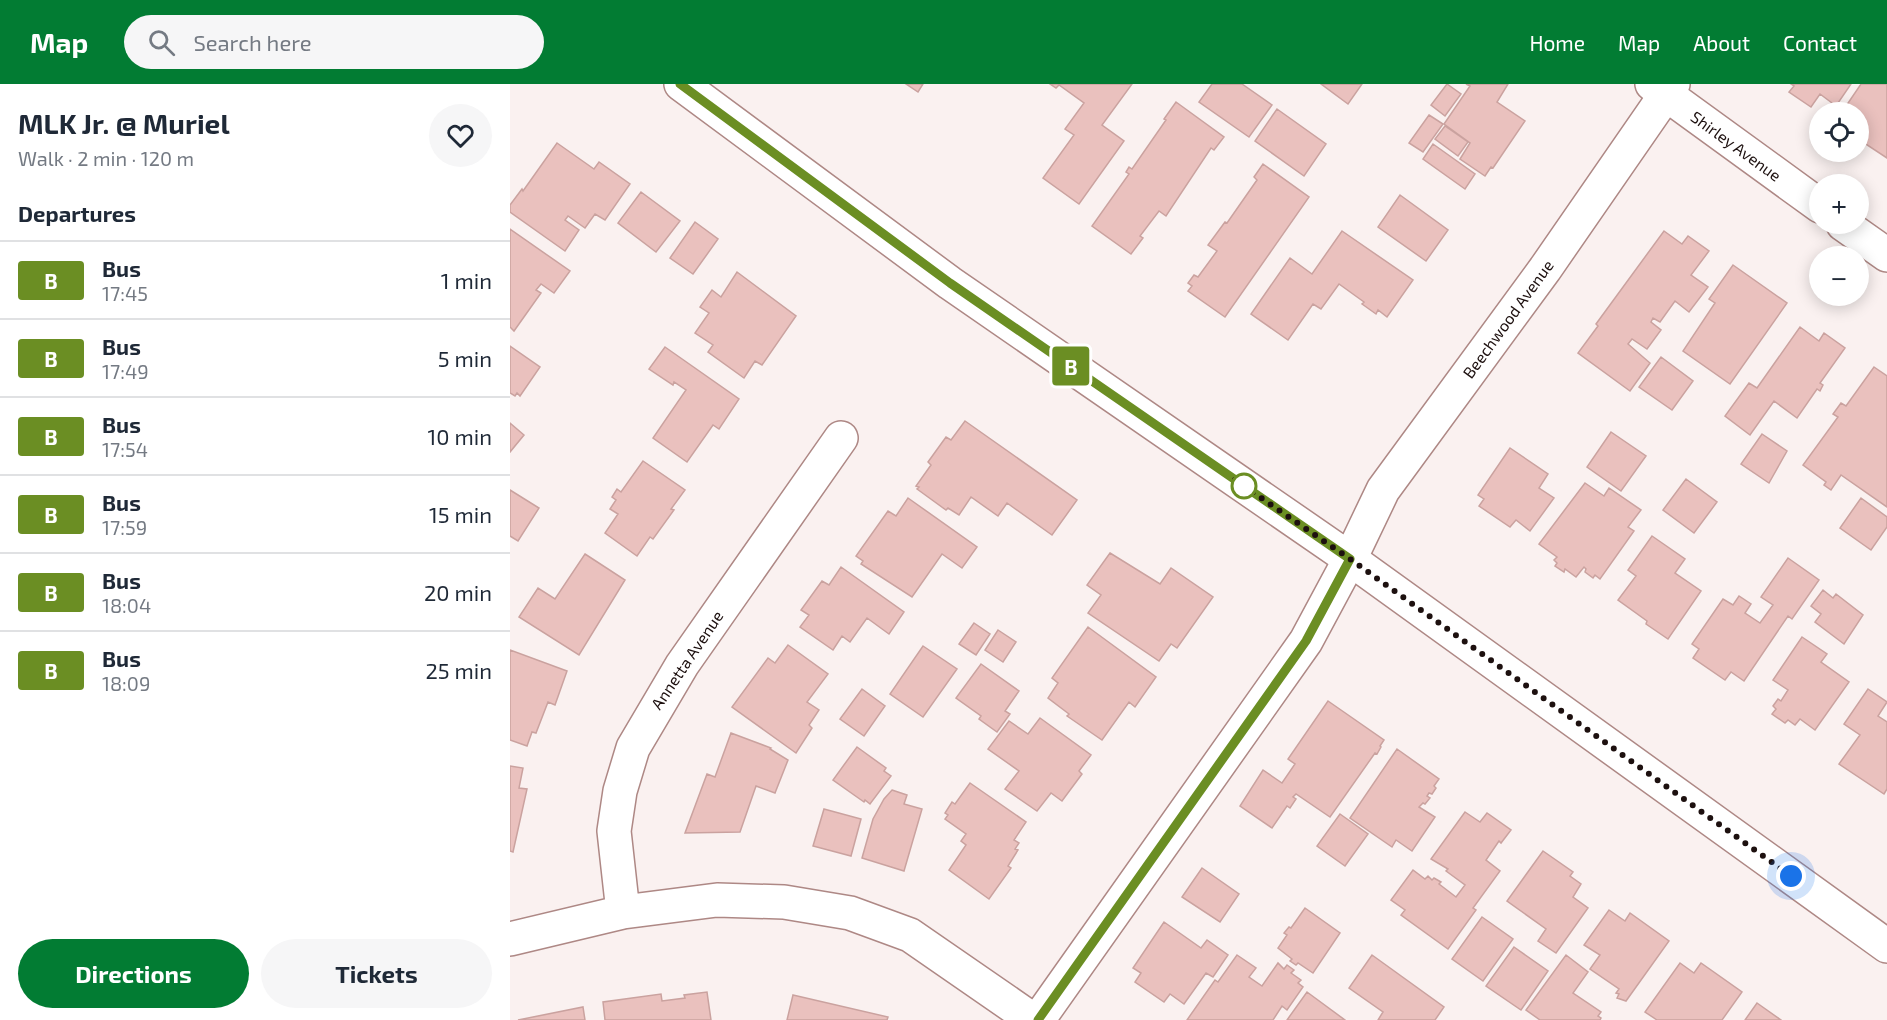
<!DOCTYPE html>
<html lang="en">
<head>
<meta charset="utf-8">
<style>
	body { margin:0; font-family:"Exo 2",sans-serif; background:#f6f6f7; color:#1f2937; height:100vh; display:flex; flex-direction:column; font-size:22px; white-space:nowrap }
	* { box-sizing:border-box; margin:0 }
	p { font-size:20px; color:#747a83 }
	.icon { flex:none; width:33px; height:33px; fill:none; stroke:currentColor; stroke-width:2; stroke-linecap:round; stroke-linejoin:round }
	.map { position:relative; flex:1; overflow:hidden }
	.drawer { display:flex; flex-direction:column; background:#fff; width:510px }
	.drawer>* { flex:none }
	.badge { padding:0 12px; border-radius:4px; font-size:21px; line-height:39px }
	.tools { position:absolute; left:1299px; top:18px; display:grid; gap:12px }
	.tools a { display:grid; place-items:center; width:60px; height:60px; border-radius:50%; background:#fff; box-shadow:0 3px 15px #0003; font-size:30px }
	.you { position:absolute; width:30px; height:30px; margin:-15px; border:4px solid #fff; border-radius:50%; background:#1a73e8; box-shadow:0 0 0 9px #1a73e833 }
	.map>.badge { position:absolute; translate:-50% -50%; box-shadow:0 0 0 3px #fff }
	h2 { padding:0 18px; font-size:22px; line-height:54px }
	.round { display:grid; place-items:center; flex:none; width:63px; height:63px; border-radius:32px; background:#f6f6f7 }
	.head { display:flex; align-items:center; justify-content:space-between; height:102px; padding:0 18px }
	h1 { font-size:28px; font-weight:700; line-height:45px }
	.primary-button { display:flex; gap:12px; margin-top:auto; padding:12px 18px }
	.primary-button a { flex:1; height:69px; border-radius:36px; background:#027c33; color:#fff; font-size:24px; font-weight:700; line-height:69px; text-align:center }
	.primary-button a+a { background:#f6f6f7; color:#1f2937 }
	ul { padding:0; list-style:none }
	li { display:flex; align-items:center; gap:18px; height:78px; padding:0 18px; border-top:2px solid #e0e1e3 }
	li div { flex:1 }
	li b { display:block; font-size:22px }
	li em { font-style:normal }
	li .badge { min-width:66px; font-weight:700; text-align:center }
	header { display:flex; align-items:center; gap:36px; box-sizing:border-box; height:84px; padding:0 30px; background:#027c33; color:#fff }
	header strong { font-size:28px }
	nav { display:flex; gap:33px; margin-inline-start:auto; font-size:21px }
	.search { width:420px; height:54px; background:#f6f6f7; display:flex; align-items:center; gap:15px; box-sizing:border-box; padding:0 21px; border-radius:33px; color:#747a83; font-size:22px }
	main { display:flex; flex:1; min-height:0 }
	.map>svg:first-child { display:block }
	.building { fill:#eac1be; stroke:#caa29f; stroke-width:1.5 }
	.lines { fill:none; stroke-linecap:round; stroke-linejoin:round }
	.street-casing { stroke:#ae8885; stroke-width:36 }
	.secondary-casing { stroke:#ae8885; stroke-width:36 }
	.street { stroke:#fff; stroke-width:33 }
	.secondary { stroke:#fff; stroke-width:33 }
	.line-casing { stroke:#fff; stroke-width:14 }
	.line { stroke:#6b8e23; stroke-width:9 }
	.walk { stroke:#1d100f; stroke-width:6; stroke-dasharray:0 10.8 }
	.stop-dot { fill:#fff; stroke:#6b8e23; stroke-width:3 }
	.labels { text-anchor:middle; stroke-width:4.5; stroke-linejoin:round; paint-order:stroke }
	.street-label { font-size:16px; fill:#1d100f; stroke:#fff }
</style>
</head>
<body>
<header>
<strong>Map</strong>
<div class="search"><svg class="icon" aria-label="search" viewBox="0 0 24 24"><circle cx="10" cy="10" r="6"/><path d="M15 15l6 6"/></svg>Search here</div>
<nav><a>Home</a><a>Map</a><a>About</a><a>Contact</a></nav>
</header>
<main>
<section class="drawer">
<div class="head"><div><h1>MLK Jr. @ Muriel</h1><p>Walk · 2 min · 120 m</p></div><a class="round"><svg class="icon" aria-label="heart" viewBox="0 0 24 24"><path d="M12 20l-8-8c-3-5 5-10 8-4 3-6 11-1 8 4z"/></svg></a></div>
<h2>Departures</h2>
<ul>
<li><span class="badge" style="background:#6b8e23;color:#fff">B</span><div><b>Bus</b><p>17:45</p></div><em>1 min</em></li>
<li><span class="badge" style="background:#6b8e23;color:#fff">B</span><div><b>Bus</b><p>17:49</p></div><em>5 min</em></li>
<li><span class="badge" style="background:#6b8e23;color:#fff">B</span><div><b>Bus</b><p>17:54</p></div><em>10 min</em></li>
<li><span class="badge" style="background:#6b8e23;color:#fff">B</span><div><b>Bus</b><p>17:59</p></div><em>15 min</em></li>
<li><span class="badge" style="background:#6b8e23;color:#fff">B</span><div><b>Bus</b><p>18:04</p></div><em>20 min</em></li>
<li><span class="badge" style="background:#6b8e23;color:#fff">B</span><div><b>Bus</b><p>18:09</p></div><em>25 min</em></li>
</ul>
<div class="primary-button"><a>Directions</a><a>Tickets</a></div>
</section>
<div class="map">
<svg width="1377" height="936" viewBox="0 0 1377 936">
	<rect width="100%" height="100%" fill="#faf1f0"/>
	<!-- building -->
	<path class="building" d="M 396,0 L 413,0 L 408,8 Z
		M 540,0 L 622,0 L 592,41 L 614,57 L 569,120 L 533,94 L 564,51 L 555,45 L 574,19 L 549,1 L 546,4 Z
		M 702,0 L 732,0 L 762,21 L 739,53 L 689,18 Z
		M 811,0 L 852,0 L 838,20 Z
		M 937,0 L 951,10 L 935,32 L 921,21 Z
		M 956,0 L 998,0 L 987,18 L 1015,37 L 983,84 L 981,83 L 975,92 L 950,75 L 960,59 L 934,40 L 960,2 Z
		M 1281,0 L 1341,0 L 1326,22 L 1310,10 L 1301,23 L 1279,8 L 1284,2 Z
		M 1351,0 L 1377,0 L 1377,74 L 1348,55 L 1350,45 L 1348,28 L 1332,28 Z
		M 666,18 L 714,53 L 704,66 L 701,64 L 656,132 L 649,127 L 630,152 L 633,154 L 621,170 L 582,142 L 619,90 L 616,88 L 619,83 L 622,85 L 656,36 L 654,35 Z
		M 767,25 L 816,60 L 794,92 L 745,57 Z
		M 919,31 L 933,40 L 913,68 L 899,59 Z
		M 935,42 L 958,58 L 948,72 L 925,55 Z
		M 47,59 L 84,85 L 89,78 L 120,100 L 95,136 L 85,130 L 75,144 L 58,132 L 55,136 L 69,146 L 55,167 L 0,128 L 0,121 L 12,105 L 13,107 Z
		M 923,60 L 965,90 L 955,105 L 913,75 Z
		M 753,80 L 799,113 L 715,233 L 678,207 L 682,202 L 678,199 L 684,191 L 688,193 L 707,167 L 698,161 L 715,138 L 717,139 L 747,96 L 744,93 Z
		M 131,108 L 170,137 L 146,168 L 108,139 Z
		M 890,111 L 938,146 L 916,177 L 868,143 Z
		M 185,138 L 208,155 L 183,190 L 160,174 Z
		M 0,145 L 60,187 L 44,209 L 31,200 L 26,206 L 31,209 L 4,247 L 0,243 Z
		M 832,147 L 903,196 L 877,233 L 868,226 L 866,230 L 852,220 L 854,218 L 829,200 L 811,225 L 803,220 L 778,256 L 741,230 L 780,174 L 802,190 Z
		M 1154,147 L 1172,160 L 1178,152 L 1199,167 L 1181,191 L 1198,203 L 1179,228 L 1165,217 L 1150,238 L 1143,234 L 1141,238 L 1151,246 L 1137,265 L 1122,255 L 1118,260 L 1140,279 L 1120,307 L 1068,269 L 1088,242 L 1086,240 Z
		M 1223,181 L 1277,219 L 1220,300 L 1173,267 L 1205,219 L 1199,215 Z
		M 227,188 L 286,232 L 252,281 L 245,277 L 234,294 L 198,268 L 203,261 L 185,249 L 199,229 L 190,223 L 202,206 L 211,213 Z
		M 1290,243 L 1309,257 L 1314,249 L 1335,264 L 1310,299 L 1313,301 L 1310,307 L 1307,305 L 1287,334 L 1264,317 L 1240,351 L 1215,332 L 1239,299 L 1247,304 Z
		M 0,262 L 30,283 L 10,312 L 7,309 L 5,312 L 0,309 Z
		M 155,263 L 229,315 L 209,345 L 203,341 L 177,378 L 143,354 L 176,306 L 164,298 L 163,301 L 139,285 Z
		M 1151,273 L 1183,297 L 1162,326 L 1129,303 Z
		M 1364,283 L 1377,292 L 1377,423 L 1331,391 L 1321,406 L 1314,401 L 1316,398 L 1293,381 L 1328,333 L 1323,330 L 1331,319 L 1336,322 Z
		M 455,337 L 567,416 L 542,451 L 497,419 L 488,432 L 461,413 L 449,431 L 438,424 L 436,426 L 407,405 L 409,403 L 406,402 L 421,381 L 418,378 L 436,353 L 441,356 Z
		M 0,339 L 14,351 L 0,368 Z
		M 1101,348 L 1136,372 L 1111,407 L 1077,383 Z
		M 1252,350 L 1277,367 L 1259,399 L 1231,380 Z
		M 1000,364 L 1038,390 L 1029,404 L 1044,414 L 1020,447 L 1006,436 L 1000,443 L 969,422 L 974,415 L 968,411 Z
		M 133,377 L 175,406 L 161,425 L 164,426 L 143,455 L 140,453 L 127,472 L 95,449 L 108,430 L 100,425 L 106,416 L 102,413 L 107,405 L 111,408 Z
		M 1176,395 L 1207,418 L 1184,449 L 1153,426 Z
		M 1075,399 L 1094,412 L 1099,404 L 1131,426 L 1118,443 L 1124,447 L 1090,495 L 1085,491 L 1083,494 L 1075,488 L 1076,485 L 1074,483 L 1066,493 L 1055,485 L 1054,488 L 1045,482 L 1047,479 L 1044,476 L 1047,473 L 1029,460 Z
		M 0,406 L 29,424 L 8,457 L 0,452 Z
		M 398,414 L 467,463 L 452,484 L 432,470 L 402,513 L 351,480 L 353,477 L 346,472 L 378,427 L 386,432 Z
		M 1351,414 L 1377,433 L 1377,443 L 1361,466 L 1330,444 Z
		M 1142,452 L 1175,475 L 1165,489 L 1191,507 L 1158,555 L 1136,540 L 1137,537 L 1108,516 L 1126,492 L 1118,486 Z
		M 600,469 L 650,500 L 661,484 L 703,513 L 667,564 L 661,560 L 649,577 L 578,529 L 591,511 L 577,501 Z
		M 75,470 L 115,496 L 69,571 L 9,533 L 28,504 L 45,515 Z
		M 1278,474 L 1309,496 L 1282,535 L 1278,532 L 1234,597 L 1221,588 L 1215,596 L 1183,574 L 1189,565 L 1182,560 L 1213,515 L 1223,521 L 1229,512 L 1241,520 L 1235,529 L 1250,539 L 1263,521 L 1251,513 Z
		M 331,483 L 394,528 L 379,550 L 357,534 L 340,558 L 332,552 L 323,566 L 290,543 L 299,531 L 291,526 L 312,497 L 319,501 Z
		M 1313,506 L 1323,514 L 1326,510 L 1353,531 L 1334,560 L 1305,538 L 1311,530 L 1301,522 Z
		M 464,539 L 480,550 L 466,571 L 449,560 Z
		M 578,543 L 646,593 L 625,623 L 619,618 L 592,656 L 557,632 L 559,630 L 538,614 L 548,599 L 542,594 Z
		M 488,546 L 506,558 L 493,578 L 475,566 Z
		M 1292,553 L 1317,570 L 1311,578 L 1339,598 L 1305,646 L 1290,635 L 1285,641 L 1278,636 L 1275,639 L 1262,630 L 1266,625 L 1263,622 L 1268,615 L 1271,617 L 1278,606 L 1263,596 Z
		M 278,561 L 318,590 L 297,618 L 309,626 L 299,641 L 302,644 L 286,669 L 222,623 L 258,574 L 265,579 Z
		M 413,562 L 447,585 L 413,633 L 380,610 Z
		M 0,566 L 57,587 L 45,621 L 38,618 L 26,649 L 22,648 L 17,662 L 0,656 Z
		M 471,580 L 509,607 L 495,627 L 500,630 L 487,648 L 469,635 L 471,632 L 446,614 Z
		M 352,605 L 375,622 L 354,652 L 330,635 Z
		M 1358,605 L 1377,618 L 1368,632 L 1377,638 L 1377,705 L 1374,710 L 1329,680 L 1350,651 L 1334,640 Z
		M 818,617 L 874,656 L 870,662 L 871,663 L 867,670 L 865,669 L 820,733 L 786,710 L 783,713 L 786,715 L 780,724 L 777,722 L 762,744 L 730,722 L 753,686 L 772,699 L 785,680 L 778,675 Z
		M 530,634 L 581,671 L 569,687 L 572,690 L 552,717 L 541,709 L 527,727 L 495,705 L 509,687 L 478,665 L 499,637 L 518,650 Z
		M 221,649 L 261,664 L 260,665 L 278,676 L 265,709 L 246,702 L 230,748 L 175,749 L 197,690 L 205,693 Z
		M 347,663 L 376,684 L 374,687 L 381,692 L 360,720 L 355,716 L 354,718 L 323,696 Z
		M 887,665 L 929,695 L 924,702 L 926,704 L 922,710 L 919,709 L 917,712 L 920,714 L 915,720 L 913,719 L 909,723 L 925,733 L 902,767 L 886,756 L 882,763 L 840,734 Z
		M 0,682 L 13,684 L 9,704 L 17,705 L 3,768 L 0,767 Z
		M 460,699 L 516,738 L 504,756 L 509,759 L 505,765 L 508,766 L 498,782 L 501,784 L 479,815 L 439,786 L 456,761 L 451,757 L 456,750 L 435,735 L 438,731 L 435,729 L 442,718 L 445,720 Z
		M 382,706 L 397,711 L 394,720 L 412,725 L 394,787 L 352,774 L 363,735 L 374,715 Z
		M 314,725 L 351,735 L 341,772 L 303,762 Z
		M 955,728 L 970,738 L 977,729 L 1001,746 L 991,759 L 989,757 L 976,776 L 990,787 L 963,824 L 966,826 L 938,865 L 891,831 L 895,826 L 881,816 L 903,786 L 915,795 L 918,792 L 922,796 L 924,794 L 931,798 L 929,800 L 946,813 L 955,801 L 936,787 L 938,785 L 921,775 Z
		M 830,730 L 858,750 L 835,782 L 807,762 Z
		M 1033,767 L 1063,788 L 1060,792 L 1071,800 L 1063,813 L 1078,824 L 1046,869 L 1028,857 L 1036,845 L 997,817 Z
		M 692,784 L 729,810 L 710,838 L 672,813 Z
		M 795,824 L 830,849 L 803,889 L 788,879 L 786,881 L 780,877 L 782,875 L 768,864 L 777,851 L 774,849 L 779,843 L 781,844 Z
		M 1099,826 L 1115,837 L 1120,829 L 1159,857 L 1116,917 L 1107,914 L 1109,910 L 1106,909 L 1109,905 L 1080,885 L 1090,871 L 1074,861 Z
		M 972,833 L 1003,855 L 973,897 L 942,875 Z
		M 654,838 L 691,864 L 697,856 L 718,871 L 703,893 L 696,889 L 674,920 L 660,910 L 654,918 L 625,898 L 631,889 L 623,884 Z
		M 1004,863 L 1038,887 L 1011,926 L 976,902 Z
		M 727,871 L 746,884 L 739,893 L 752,902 L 768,879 L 774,885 L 777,881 L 784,886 L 781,889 L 791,896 L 788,899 L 793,903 L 777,926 L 772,922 L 763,936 L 677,936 L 705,896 L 708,898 Z
		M 862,871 L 934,923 L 925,936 L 868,936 L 873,928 L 839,904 Z
		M 1056,871 L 1078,888 L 1063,909 L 1091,928 L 1088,932 L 1091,934 L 1090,936 L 1030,936 L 1016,926 Z
		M 1170,879 L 1184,889 L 1191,879 L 1232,908 L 1212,936 L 1147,936 L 1135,928 Z
		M 197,908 L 201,936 L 95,936 L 93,918 L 151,910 L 152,917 L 175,914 L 174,911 Z
		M 797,908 L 835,936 L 777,936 Z
		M 283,911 L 378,933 L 377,936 L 277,936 Z
		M 1247,919 L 1271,936 L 1235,936 Z
		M 73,923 L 75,936 L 8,936 Z"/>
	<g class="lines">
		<defs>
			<path id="street" d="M 1142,0 L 1310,122
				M 1333,140 L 1377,171
				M 113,828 L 104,747 L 110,707 L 123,664 L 172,581 L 331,354
				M 0,855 L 113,828 L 207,816 L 274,818 L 340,829 L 400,851 L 523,936
				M 528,936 L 796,557 L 840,475"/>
			<path id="secondary" d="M 171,0 L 440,199 L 840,475 L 1377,862
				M 840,475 L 873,406 L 1035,185 L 1163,0"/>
		</defs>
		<!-- street casing -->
		<use href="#street" class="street-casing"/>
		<!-- secondary casing -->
		<use href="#secondary" class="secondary-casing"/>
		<!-- street -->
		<use href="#street" class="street"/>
		<!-- secondary -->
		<use href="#secondary" class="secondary"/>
	</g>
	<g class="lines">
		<defs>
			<path id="line" d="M 170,0 L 440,199 L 840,475 L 796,557 L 528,936"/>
		</defs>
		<!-- line casing -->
		<use href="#line" class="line-casing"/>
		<!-- line -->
		<use href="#line" class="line"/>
		<!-- walk -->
		<path class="walk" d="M 734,402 L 725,396 L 840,475 L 1281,792"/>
	</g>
	<!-- markers -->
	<circle class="stop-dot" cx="734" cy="402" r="12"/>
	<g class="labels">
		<!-- street labels -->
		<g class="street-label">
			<text transform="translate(1226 62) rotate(36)" y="6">Shirley Avenue</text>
			<text transform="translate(998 235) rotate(-54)" y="6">Beechwood Avenue</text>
			<text transform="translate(177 576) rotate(-56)" y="6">Annetta Avenue</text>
		</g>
	</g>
</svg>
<div class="tools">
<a><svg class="icon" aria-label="locate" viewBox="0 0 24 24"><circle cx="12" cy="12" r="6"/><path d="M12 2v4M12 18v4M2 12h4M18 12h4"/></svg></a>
<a>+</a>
<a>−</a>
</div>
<div class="you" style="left:1281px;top:792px"></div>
<b class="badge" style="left:561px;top:282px;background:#6b8e23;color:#fff">B</b>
</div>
</main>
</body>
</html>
